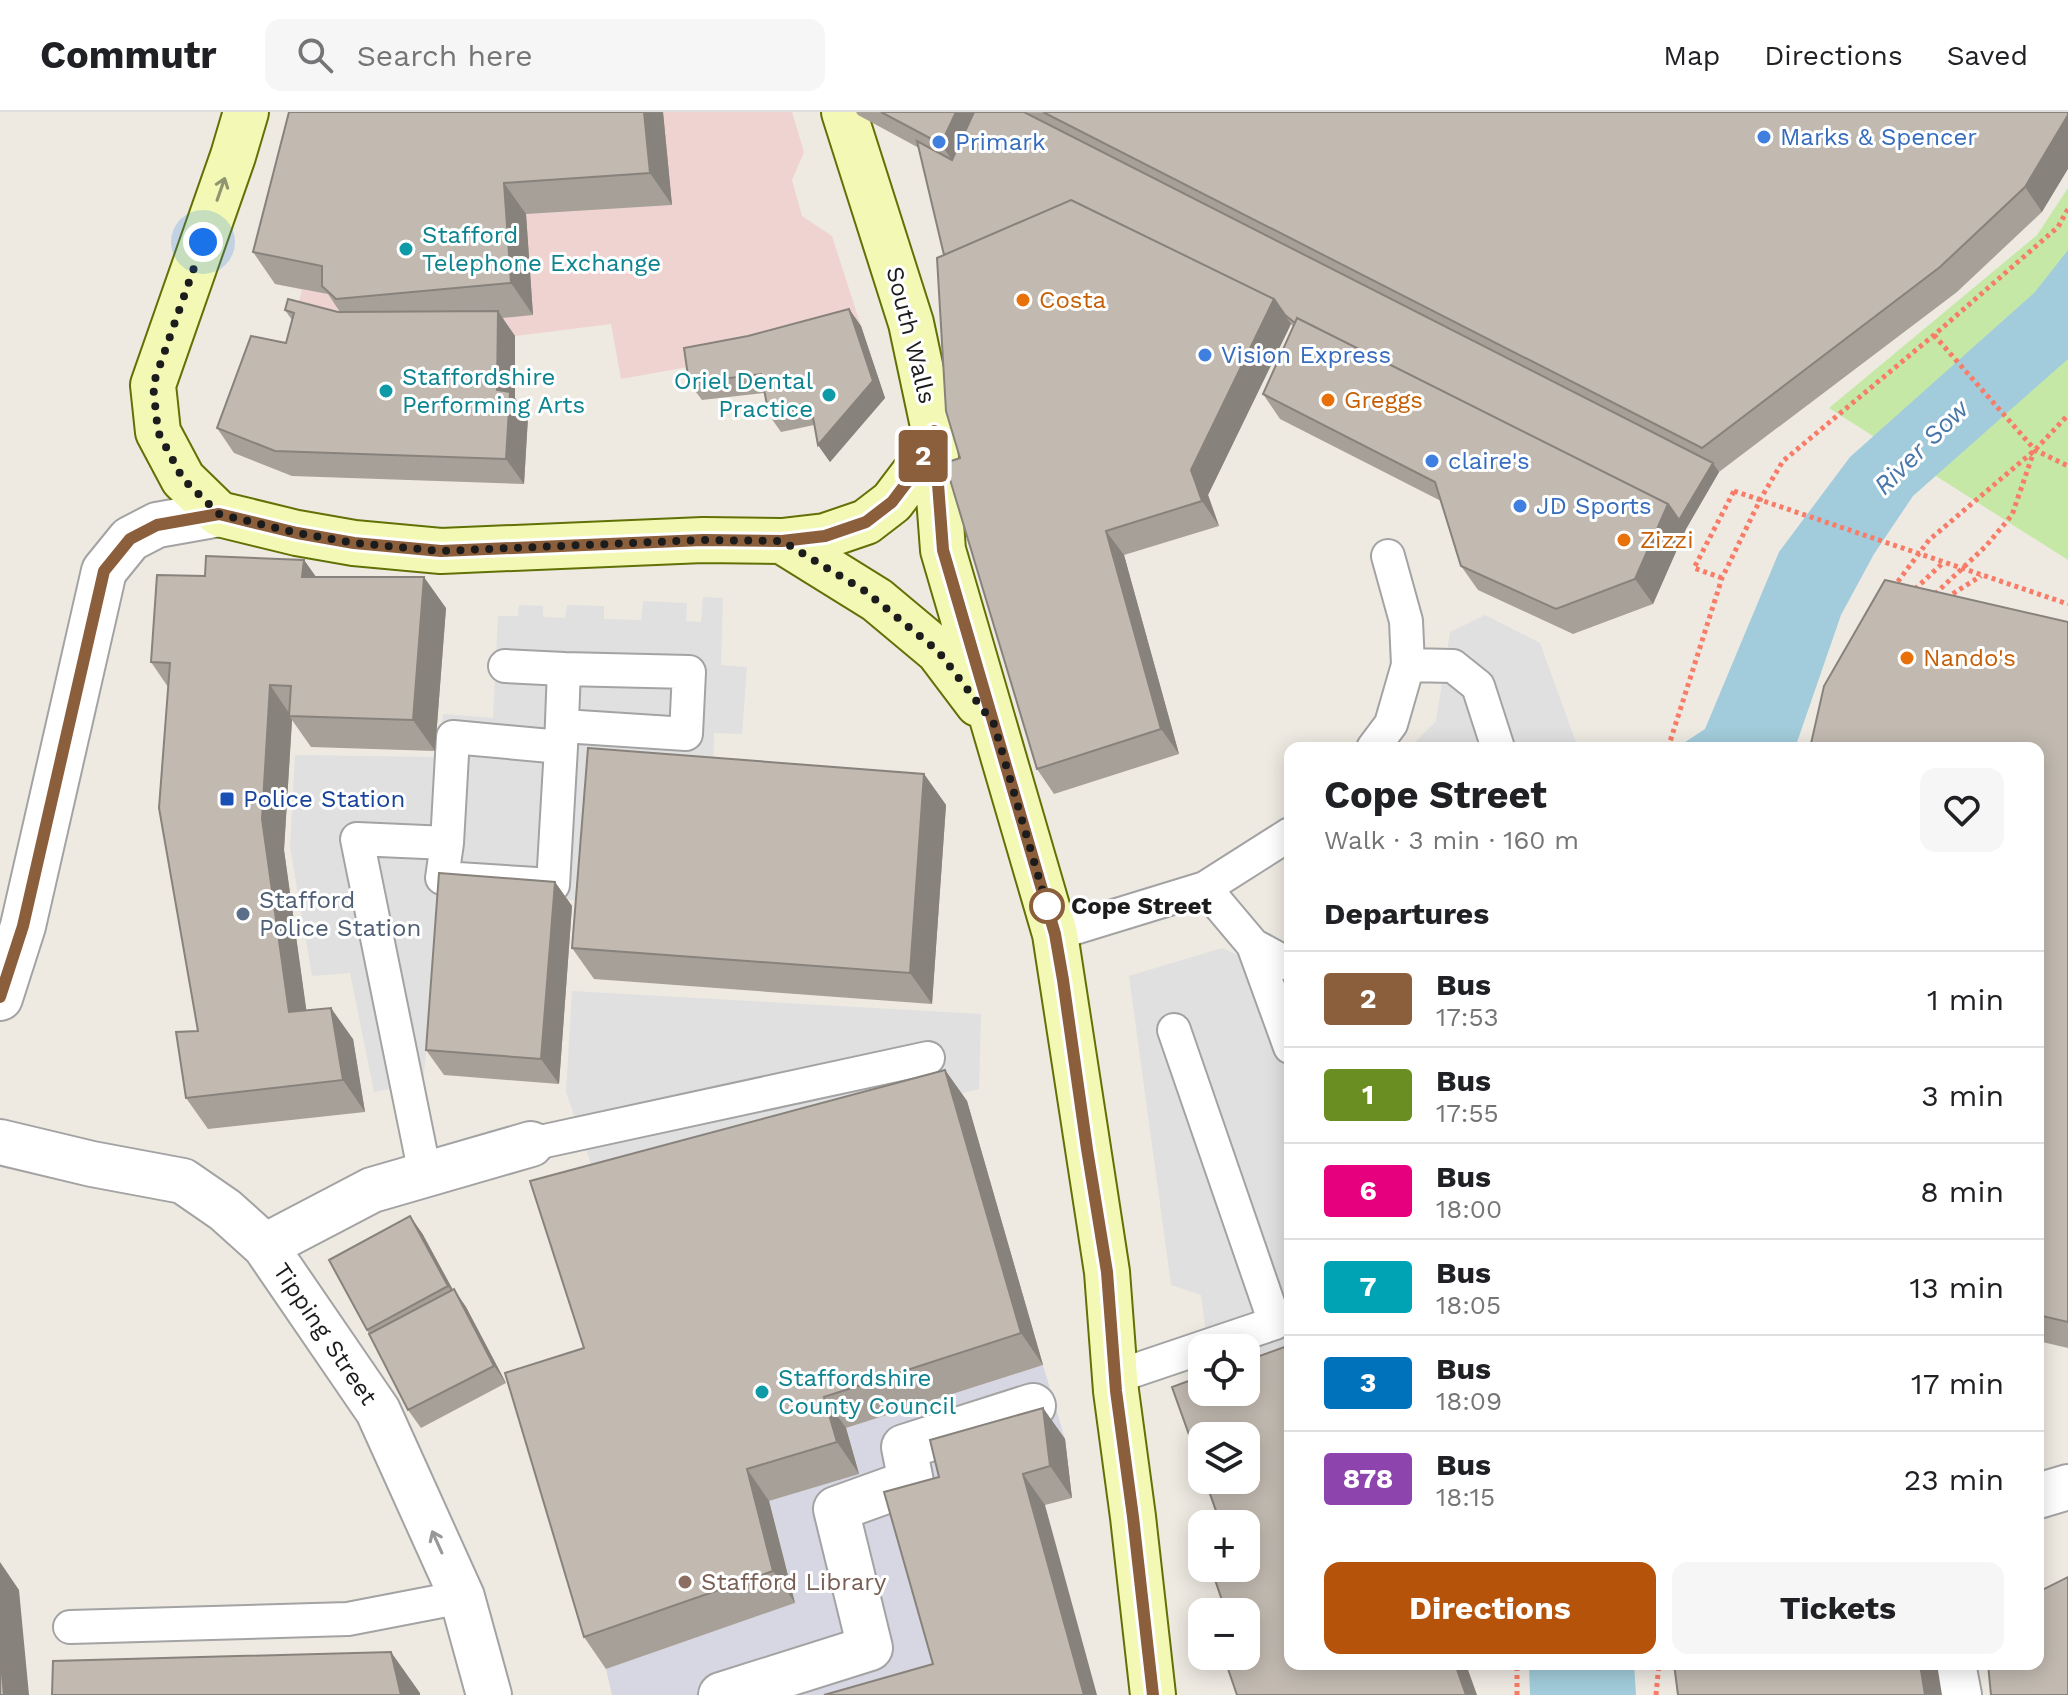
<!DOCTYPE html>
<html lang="en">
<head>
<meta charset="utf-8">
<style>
	body { margin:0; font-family:"Work Sans",sans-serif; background:#f6f6f6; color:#202124; height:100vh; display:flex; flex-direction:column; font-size:30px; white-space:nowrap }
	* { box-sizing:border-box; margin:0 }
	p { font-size:26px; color:#757577 }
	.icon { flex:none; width:44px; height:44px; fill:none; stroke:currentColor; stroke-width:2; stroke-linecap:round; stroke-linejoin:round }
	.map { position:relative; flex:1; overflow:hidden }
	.panel { position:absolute; left:1284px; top:630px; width:760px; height:928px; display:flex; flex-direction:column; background:#fff; border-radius:16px; box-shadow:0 4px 20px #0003 }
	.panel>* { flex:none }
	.badge { padding:0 16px; border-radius:6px; font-size:28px; line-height:52px }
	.controls { position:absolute; left:1188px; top:1222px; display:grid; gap:16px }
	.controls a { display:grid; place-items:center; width:72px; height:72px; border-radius:16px; background:#fff; box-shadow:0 4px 20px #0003; font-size:40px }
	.you { position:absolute; width:40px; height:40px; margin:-20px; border:6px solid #fff; border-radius:50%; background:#1a73e8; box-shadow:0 0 0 12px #1a73e833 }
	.map>.badge { position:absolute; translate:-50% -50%; box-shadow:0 0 0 4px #fff }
	h2 { padding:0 40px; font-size:30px; line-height:72px }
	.round { display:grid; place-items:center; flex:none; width:84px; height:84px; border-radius:16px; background:#f6f6f6 }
	.summary { display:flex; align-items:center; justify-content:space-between; height:136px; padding:0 40px }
	h1 { font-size:38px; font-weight:700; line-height:60px }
	.primary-button { display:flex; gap:16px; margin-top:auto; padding:16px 40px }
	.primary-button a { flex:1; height:92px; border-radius:16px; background:#b45309; color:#fff; font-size:32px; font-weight:700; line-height:92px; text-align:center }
	.primary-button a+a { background:#f6f6f6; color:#202124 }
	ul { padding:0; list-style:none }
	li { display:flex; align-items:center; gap:24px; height:96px; padding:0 40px; border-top:2px solid #e0e0e0 }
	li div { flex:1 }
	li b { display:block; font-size:30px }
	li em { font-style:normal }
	li .badge { min-width:88px; font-weight:700; text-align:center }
	header { display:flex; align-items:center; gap:48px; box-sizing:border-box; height:112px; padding:0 40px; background:#fff; border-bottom:2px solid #e0e0e0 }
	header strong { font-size:38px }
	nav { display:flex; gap:44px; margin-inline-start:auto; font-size:28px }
	.search { width:560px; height:72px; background:#f6f6f6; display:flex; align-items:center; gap:20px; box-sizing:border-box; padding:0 28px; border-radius:16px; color:#757577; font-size:30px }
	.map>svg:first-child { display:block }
	.commercial { fill:#efd3d1 }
	.grass { fill:#c5e8a7 }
	.parking { fill:#e0e0e0 }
	.plaza { fill:#d7d6e3 }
	.water { fill:#a2ccdb }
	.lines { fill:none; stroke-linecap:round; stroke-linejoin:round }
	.lane-casing { stroke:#a3a3a3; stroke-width:36 }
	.street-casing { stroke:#a3a3a3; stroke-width:48 }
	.secondary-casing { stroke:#617105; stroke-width:48 }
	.path { stroke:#f87c68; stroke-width:5; stroke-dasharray:4 4; stroke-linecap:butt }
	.lane { stroke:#fff; stroke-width:32 }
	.street { stroke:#fff; stroke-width:44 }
	.secondary { stroke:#f3f9b5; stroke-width:44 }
	.path-bridge { stroke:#f87c68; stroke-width:5; stroke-dasharray:4 4; stroke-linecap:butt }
	.wall { fill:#a7a098 }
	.shaded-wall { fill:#88827c }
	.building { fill:#c2bab1; stroke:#88827c; stroke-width:2 }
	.oneway { stroke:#929670 }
	.oneway2 { stroke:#999 }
	.line-casing { stroke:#fff; stroke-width:18 }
	.line { stroke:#8b5e3c; stroke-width:12 }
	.walk { stroke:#1c1c1c; stroke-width:8; stroke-dasharray:0 14.4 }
	.shop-dot { fill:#3f7fe0; stroke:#fff; stroke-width:3 }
	.culture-dot { fill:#0f9aa8; stroke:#fff; stroke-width:3 }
	.food-dot { fill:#e8710a; stroke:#fff; stroke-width:3 }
	.transit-dot { fill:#1a4fb4; stroke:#fff; stroke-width:3 }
	.stop-dot { fill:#fff; stroke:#8b5e3c; stroke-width:4 }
	.service-dot { fill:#5c6f8a; stroke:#fff; stroke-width:3 }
	.education-dot { fill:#8d6e63; stroke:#fff; stroke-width:3 }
	.labels { text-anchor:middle; stroke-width:6; stroke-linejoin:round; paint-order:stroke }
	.shop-label { font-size:24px; fill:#366cbe; stroke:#fff; text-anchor:start }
	.culture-label { font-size:24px; fill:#0d838f; stroke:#fff; text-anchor:start }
	.food-label { font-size:24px; fill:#c56008; stroke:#fff; text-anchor:start }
	.street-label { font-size:24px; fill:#1c1c1c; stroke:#fff }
	.transit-label { font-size:24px; fill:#164399; stroke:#fff; text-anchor:start }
	.service-label { font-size:24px; fill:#4e5e75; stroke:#fff; text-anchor:start }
	.stop-label { font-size:24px; font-weight:bold; fill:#1c1c1c; stroke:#fff; text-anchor:start }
	.education-label { font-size:24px; fill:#785e54; stroke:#fff; text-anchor:start }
	.water-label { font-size:26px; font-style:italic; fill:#4a77aa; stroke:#fff }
</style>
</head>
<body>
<header>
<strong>Commutr</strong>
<div class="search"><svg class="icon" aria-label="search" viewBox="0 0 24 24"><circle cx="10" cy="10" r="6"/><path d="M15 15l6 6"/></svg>Search here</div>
<nav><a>Map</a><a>Directions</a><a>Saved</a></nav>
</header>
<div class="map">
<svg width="2068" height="1583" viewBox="0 0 2068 1583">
	<rect width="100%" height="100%" fill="#eeeae2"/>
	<!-- commercial -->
	<path class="commercial" d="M 319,0 L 792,0 L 804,40 L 792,68 L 802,104 L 832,124 L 861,214 L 760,242 L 621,267 L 611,212 L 515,224 L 293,209 L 302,178 L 275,172 Z"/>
	<!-- grass -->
	<path class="grass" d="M 2068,76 L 2068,448 L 1829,296 L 2037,123 Z"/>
	<!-- parking -->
	<path class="parking" d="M 703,485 L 723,486 L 721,553 L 747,555 L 742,622 L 714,621 L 713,671 L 577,788 L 442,781 L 423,971 L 374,980 L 350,861 L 312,864 L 290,735 L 295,643 L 440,645 L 443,602 L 493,606 L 498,504 L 518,504 L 519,493 L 543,494 L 543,505 L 565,506 L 567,493 L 604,494 L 604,507 L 641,508 L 643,489 L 687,491 L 686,509 L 701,510 Z
		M 1485,503 L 1540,531 L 1578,636 L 1409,636 L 1436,609 L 1450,520 Z
		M 1222,836 L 1289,865 L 1290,867 L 1290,1261 L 1246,1277 L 1246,1236 L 1208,1236 L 1201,1183 L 1171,1173 L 1129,864 Z
		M 572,879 L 981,902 L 979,977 L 600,1078 L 566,980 Z"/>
	<!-- plaza -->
	<path class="plaza" d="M 1043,1253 L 1065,1327 L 952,1360 L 955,1583 L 612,1583 L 606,1557 L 795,1491 L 769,1389 L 858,1362 L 846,1316 Z"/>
	<!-- water -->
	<path class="water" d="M 2068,138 L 2068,247 L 1913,384 L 1874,442 L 1841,503 L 1795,636 L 1676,636 L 1705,617 L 1779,440 L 1850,345 L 2035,180 Z
		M 1529,1552 L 1634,1552 L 1636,1583 L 1530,1583 Z"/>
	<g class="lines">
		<defs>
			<path id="lane" d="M 1408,553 L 1453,554 L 1478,574 L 1498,636
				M 505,554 L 564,557
				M 1373,636 L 1391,612 L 1408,553 L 1406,509 L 1388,444
				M 447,731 L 442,766 L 553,773 L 561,635
				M 1205,776 L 1290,722
				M 1055,822 L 1205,776 L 1253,833 L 1290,935
				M 1253,833 L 1286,851 L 1290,852
				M 531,1032 L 928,946
				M 425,1062 L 357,727 L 447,731 L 453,625 L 561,635 L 564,557 L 689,560 L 686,622 L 563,614
				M 1115,1265 L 1275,1211 L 1174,918
				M 70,1515 L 348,1507 L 462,1485"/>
			<path id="street" d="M 0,886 L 23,814 L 104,459 L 130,427 L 157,413 L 219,402
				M 0,1030 L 92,1052 L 183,1069 L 225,1098 L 265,1134 L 378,1299 L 462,1485 L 489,1583
				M 265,1134 L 372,1078 L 531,1032
				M 2038,1384 L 2068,1375
				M 1953,1552 L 1959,1583
				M 721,1583 L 870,1536 L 836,1397 L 911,1370 L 904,1335 L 1033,1294"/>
			<path id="secondary" d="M 246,0 L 233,44 L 153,273 L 158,320 L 183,367 L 219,402 L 297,421 L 354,431 L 441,439 L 703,428 L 782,429 L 825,424 L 866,410 L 892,390 L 917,357 L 934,319
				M 844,0 L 911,211 L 934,319 L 943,438 L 1055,822 L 1107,1160 L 1116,1279 L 1133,1405 L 1153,1583
				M 782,429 L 877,488 L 938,539 L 978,592"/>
		</defs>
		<!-- lane casing -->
		<use href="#lane" class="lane-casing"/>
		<!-- street casing -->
		<use href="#street" class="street-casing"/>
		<!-- secondary casing -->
		<use href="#secondary" class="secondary-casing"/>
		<!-- path -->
		<path class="path" d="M 1934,223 L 2035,338 L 2068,354
			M 1722,466 L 1694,456 L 1734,379
			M 1893,476 L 1929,428 L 2035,338 L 2068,303
			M 1915,477 L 1944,450
			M 1935,482 L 1986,434 L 2012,403 L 2034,339
			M 1668,636 L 1722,466 L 1761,386 L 1783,349 L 1934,223 L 2058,115 L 2068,97
			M 1517,1583 L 1517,1552
			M 1656,1583 L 1659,1552"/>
		<!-- lane -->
		<use href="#lane" class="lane"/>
		<!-- street -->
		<use href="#street" class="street"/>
		<!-- secondary -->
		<use href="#secondary" class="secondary"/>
		<!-- path-bridge -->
		<path class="path-bridge" d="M 1734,379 L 2068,492
			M 1946,486 L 1981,464"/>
	</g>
	<!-- wall -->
	<path class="wall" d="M 663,0 L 672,93 L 526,102 L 533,203 L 502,206 L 515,224 L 515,286 L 528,305 L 524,372 L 292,364 L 234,341 L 217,316 L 286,231 L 292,208 L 285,198 L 340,200 L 328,182 L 275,172 L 253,140 Z
		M 856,0 L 2068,0 L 2042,100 L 1957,180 L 1719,360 L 1686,417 L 1653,492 L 1573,522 L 1478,478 L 1461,454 L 1441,389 L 1280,307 L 1263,282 L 1293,214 L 1291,212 L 1208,383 L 1219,414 L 1124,443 L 1179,642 L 1054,682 L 1037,657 L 960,346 L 944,143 L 919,36 L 858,3 Z
		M 849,197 L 861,214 L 885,286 L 830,350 L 818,333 L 814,313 L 781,320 L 769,303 L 765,281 L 702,288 L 689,271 L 748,224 Z
		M 304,448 L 316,465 L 446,496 L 435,639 L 311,635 L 292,608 L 284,738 L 306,898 L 353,927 L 365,1000 L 208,1017 L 186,986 L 198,919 L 168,575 L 151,550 L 205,464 Z
		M 2068,510 L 2068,1236 L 2038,1229 L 2038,636 Z
		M 924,662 L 946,693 L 932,892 L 594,867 L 572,836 Z
		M 555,770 L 572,794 L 559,972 L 444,963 L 426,938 Z
		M 945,958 L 967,989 L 1043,1253 L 846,1316 L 859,1362 L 769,1389 L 795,1491 L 606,1557 L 584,1525 L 584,1236 Z
		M 422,1121 L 453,1178 L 466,1195 L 506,1271 L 421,1316 L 408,1298 L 367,1218 Z
		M 1043,1296 L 1065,1327 L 1072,1386 L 1045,1393 L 933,1552 Z"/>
	<!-- shaded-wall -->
	<path class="shaded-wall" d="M 644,0 L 663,0 L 672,93 L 650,61 Z
		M 956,0 L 984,0 L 958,57 L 941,32 Z
		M 2068,3 L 2068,57 L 2042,100 L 2025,75 Z
		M 504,71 L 526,102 L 533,203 L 511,171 Z
		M 1274,187 L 1291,212 L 1208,383 L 1219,414 L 1202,389 L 1191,358 Z
		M 849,197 L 861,214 L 885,286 L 830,350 L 818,333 Z
		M 498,199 L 515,224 L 515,286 L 528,305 L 524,372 L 506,347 L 497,278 Z
		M 1713,351 L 1719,360 L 1686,417 L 1653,492 L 1635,467 L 1668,392 Z
		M 1106,419 L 1124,443 L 1179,642 L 1161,617 Z
		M 304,448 L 326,479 L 302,465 Z
		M 424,465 L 446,496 L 435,639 L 413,608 Z
		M 270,573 L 291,604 L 289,604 L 292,608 L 284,738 L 311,931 L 289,900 L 262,707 Z
		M 924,662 L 946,693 L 932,892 L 910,861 Z
		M 555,770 L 572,794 L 559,972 L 541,947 Z
		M 331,896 L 353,927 L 365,1000 L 343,968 Z
		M 945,958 L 967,989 L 1043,1253 L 1021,1221 Z
		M 410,1104 L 422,1121 L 460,1191 L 448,1174 Z
		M 454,1177 L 466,1195 L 506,1271 L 494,1254 Z
		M 824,1285 L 846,1316 L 859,1362 L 837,1330 Z
		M 1043,1296 L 1065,1327 L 1072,1386 L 1050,1354 Z
		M 747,1357 L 769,1389 L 795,1491 L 773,1459 Z
		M 1023,1362 L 1045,1393 L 1097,1583 L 1084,1583 Z
		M 0,1450 L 19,1478 L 29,1583 L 4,1583 L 0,1541 Z
		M 391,1540 L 420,1581 L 420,1583 L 401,1583 Z
		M 1455,1552 L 1466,1552 L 1477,1583 L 1466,1583 Z
		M 1920,1552 L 1937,1552 L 1942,1583 L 1925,1583 Z"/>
	<!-- building -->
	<path class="building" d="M 289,0 L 644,0 L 650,61 L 504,71 L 511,171 L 336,187 L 322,174 L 322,154 L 253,140 Z
		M 881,0 L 956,0 L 941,32 Z
		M 974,0 L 1024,0 L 1713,351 L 1679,408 L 1668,392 L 1297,206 L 1295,211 L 1285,203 L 1274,187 L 1071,88 L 944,143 L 917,29 L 952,48 Z
		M 1043,0 L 2068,0 L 2068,3 L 2025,75 L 1940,155 L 1702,336 Z
		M 1071,88 L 1274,187 L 1191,358 L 1202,389 L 1106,419 L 1161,617 L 1037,657 L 945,351 L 960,346 L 946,299 L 937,146 Z
		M 288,187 L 338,200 L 498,199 L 497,278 L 510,280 L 506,347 L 275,339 L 217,316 L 251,224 L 286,231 L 294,201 L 285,198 Z
		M 849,197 L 873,269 L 818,333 L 811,294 L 769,303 L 761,262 L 689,271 L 684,236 L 748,224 Z
		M 1297,206 L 1668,392 L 1635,467 L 1556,497 L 1461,454 L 1435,370 L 1263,282 Z
		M 206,444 L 304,448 L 302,465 L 424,465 L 413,608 L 289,604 L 291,574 L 270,573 L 262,707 L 289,900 L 331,896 L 343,968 L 186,986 L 176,920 L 198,919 L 159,696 L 170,551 L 151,550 L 157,463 L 205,464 Z
		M 1885,468 L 2068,510 L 2068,1210 L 2038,1203 L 2038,636 L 1810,636 L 1824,574 Z
		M 588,636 L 924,662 L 910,861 L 572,836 Z
		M 439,761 L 555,770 L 541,947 L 426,938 Z
		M 945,958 L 1021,1221 L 824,1285 L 837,1330 L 747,1357 L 773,1459 L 584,1525 L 505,1261 L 584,1236 L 530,1069 Z
		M 410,1104 L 448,1174 L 367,1218 L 329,1148 Z
		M 454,1177 L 494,1254 L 408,1298 L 369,1222 Z
		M 1290,1233 L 1290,1552 L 1455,1552 L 1466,1583 L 1237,1583 L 1227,1554 L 1243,1549 L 1241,1544 L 1246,1544 L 1246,1500 L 1226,1500 L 1211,1456 L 1246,1456 L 1246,1412 L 1215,1412 L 1220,1410 L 1205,1368 L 1246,1368 L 1246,1324 L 1202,1324 L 1202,1359 L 1172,1275 L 1202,1264 L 1202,1280 L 1246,1280 L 1246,1249 Z
		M 1043,1296 L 1050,1354 L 1023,1362 L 1084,1583 L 824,1583 L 933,1552 L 884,1380 L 939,1365 L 930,1328 Z
		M 1202,1417 L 1202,1431 L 1198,1418 Z
		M 2068,1465 L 2068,1583 L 1991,1583 L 1988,1552 L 2038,1552 L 2038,1480 Z
		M 391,1540 L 401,1583 L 52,1583 L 53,1549 Z
		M 0,1541 L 4,1583 L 0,1583 Z
		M 1674,1552 L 1920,1552 L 1925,1583 L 1678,1583 Z"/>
	<!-- one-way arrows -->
	<defs><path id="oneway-shaft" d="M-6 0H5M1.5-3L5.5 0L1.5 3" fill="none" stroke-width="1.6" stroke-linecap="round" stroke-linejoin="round" transform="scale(2)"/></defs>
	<use class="oneway" href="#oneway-shaft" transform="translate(221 77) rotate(-71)"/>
	<use class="oneway2" href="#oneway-shaft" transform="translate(437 1430) rotate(-114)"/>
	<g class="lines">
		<defs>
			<path id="line" d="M 0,885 L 23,814 L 104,459 L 130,427 L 157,413 L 219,402 L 297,421 L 354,431 L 441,439 L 703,428 L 782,429 L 825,424 L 866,410 L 892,390 L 917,357 L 934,319 L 943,438 L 1055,822 L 1063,868 L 1087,1037 L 1107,1160 L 1116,1279 L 1133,1405 L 1153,1583"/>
		</defs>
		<!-- line casing -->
		<use href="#line" class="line-casing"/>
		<!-- line -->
		<use href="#line" class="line"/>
		<!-- walk -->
		<path class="walk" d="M 203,130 L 153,273 L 158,320 L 183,367 L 219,402 L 297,421 L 354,431 L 441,439 L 703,428 L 782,429 L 865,479 L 938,539 L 994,612 L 1047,794"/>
	</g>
	<!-- markers -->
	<g class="shop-dot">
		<circle cx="1764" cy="25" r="8"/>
		<circle cx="939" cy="30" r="8"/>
		<circle cx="1205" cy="243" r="8"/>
		<circle cx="1432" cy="349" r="8"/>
		<circle cx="1520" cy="394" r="8"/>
	</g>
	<g class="culture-dot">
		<circle cx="406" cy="137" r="8"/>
		<circle cx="386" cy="279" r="8"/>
		<circle cx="829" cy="283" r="8"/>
		<circle cx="762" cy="1280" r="8"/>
	</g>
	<g class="food-dot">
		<circle cx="1023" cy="188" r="8"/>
		<circle cx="1328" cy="288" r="8"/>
		<circle cx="1624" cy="428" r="8"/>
		<circle cx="1907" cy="546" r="8"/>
	</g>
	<rect class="transit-dot" x="219" y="679" width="16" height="16" rx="4"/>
	<circle class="stop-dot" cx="1047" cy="794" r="16"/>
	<circle class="service-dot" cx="243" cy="802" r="8"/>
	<circle class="education-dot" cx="685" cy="1470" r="8"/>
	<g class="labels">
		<!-- shop labels -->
		<g class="shop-label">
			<text x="1780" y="33">Marks &amp; Spencer</text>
			<text x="955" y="38">Primark</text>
			<text x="1221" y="251">Vision Express</text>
			<text x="1448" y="357">claire's</text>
			<text x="1536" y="402">JD Sports</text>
		</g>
		<!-- culture labels -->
		<g class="culture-label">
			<text x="422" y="131">Stafford<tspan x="422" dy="28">Telephone Exchange</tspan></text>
			<text x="402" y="273">Staffordshire<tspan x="402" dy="28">Performing Arts</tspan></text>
			<text x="813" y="277" text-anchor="end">Oriel Dental<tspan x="813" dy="28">Practice</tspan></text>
			<text x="778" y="1274">Staffordshire<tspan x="778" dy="28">County Council</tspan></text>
		</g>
		<!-- food labels -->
		<g class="food-label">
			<text x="1039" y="196">Costa</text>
			<text x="1344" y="296">Greggs</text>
			<text x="1640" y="436">Zizzi</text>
			<text x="1923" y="554">Nando's</text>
		</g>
		<!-- street labels -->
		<g class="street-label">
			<text transform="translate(911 223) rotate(76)" y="8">South Walls</text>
			<text transform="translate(325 1222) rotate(56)" y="8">Tipping Street</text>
		</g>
		<!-- transit labels -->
		<g class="transit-label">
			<text x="243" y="695">Police Station</text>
		</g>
		<!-- service labels -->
		<g class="service-label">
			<text x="259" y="796">Stafford<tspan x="259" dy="28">Police Station</tspan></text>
		</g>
		<!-- stop labels -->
		<g class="stop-label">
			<text x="1071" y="802">Cope Street</text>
		</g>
		<!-- education labels -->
		<g class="education-label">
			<text x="701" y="1478">Stafford Library</text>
		</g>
		<!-- water labels -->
		<g class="water-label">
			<text transform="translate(1921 335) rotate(-45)" y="9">River Sow</text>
		</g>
	</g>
</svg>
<div class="controls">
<a><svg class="icon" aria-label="locate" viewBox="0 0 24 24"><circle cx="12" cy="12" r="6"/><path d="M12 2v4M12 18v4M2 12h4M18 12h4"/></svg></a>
<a><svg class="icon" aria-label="layers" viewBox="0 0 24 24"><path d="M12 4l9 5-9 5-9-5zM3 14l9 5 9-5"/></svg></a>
<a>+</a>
<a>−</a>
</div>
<div class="you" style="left:203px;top:130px"></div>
<b class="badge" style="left:923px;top:344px;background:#8b5e3c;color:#fff">2</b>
<section class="panel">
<div class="summary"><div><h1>Cope Street</h1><p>Walk · 3 min · 160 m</p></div><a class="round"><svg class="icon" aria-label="heart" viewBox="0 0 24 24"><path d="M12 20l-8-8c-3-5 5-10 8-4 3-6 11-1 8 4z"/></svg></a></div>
<h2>Departures</h2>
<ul>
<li><span class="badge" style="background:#8b5e3c;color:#fff">2</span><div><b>Bus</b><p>17:53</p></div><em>1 min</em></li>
<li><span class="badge" style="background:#6b8e23;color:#fff">1</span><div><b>Bus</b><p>17:55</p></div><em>3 min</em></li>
<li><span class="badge" style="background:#e6007e;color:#fff">6</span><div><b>Bus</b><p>18:00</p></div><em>8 min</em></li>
<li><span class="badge" style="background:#00a3b4;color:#fff">7</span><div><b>Bus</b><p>18:05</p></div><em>13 min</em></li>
<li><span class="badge" style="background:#0072bc;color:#fff">3</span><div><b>Bus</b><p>18:09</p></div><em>17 min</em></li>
<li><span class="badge" style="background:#8e44ad;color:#fff">878</span><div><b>Bus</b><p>18:15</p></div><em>23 min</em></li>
</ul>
<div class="primary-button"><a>Directions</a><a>Tickets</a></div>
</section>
</div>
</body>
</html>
